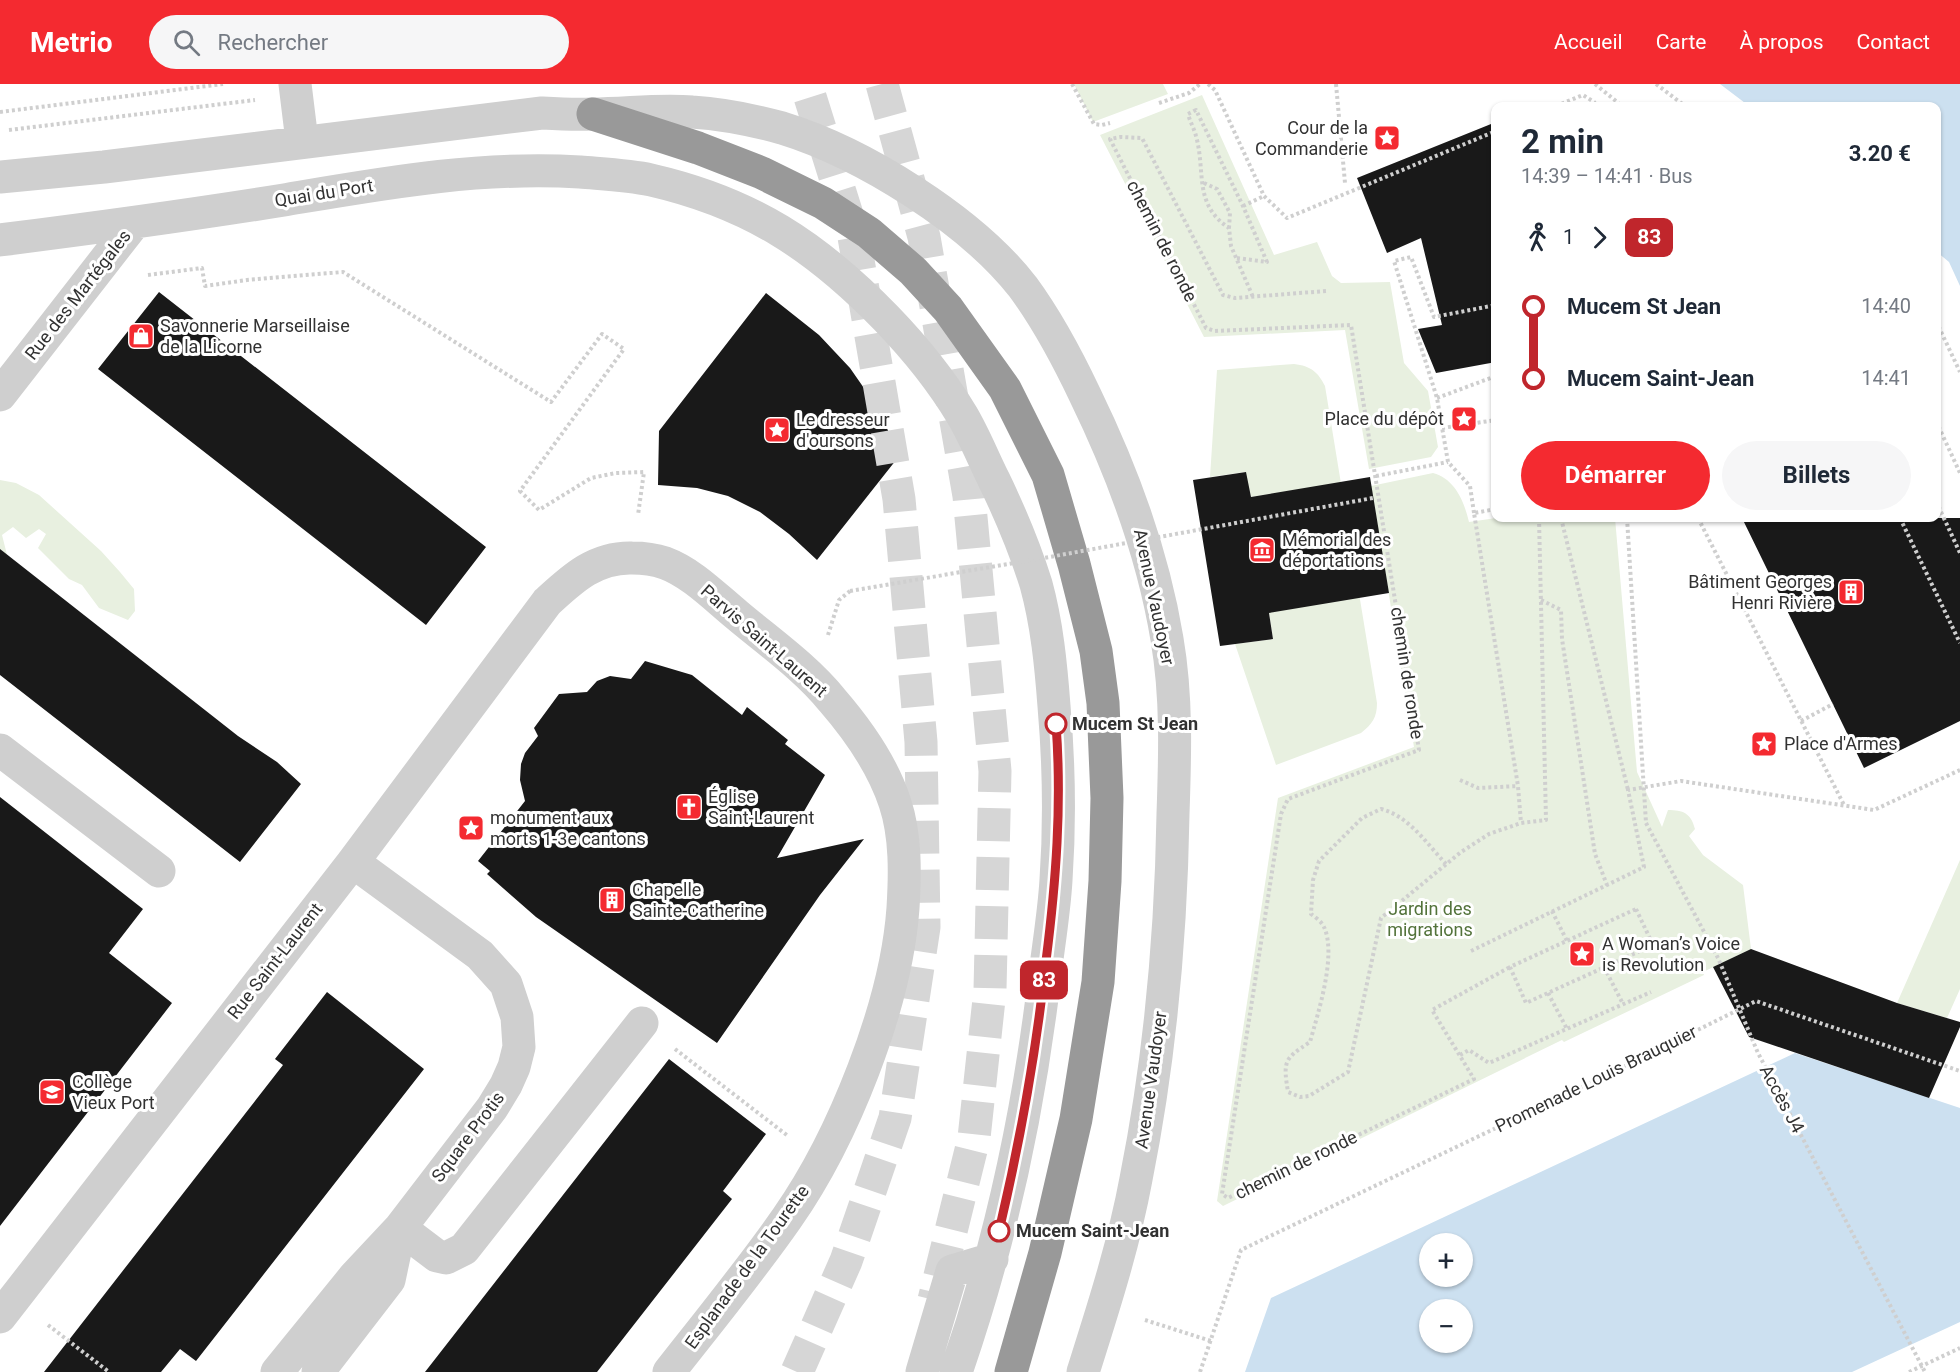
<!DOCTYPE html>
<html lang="fr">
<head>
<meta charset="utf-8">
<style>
	body { margin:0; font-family:Roboto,sans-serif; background:#f6f6f7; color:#1f2937; height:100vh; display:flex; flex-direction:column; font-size:22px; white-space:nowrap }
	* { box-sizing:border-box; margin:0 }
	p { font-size:20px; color:#747a83 }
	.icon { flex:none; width:33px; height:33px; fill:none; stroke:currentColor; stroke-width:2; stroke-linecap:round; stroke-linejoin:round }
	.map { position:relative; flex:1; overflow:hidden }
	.side { position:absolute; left:1491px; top:18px; width:450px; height:420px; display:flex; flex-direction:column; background:#fff; border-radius:12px; box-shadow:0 2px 4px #0004 }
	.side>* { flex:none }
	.badge { padding:0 12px; border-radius:9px; font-size:21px; line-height:39px }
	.tools { position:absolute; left:1419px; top:1149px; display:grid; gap:12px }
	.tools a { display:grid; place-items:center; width:54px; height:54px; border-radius:50%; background:#fff; box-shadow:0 2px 4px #0004; font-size:30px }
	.map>.badge { position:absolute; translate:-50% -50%; box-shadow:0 0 0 3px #fff }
	.legs { display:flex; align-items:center; gap:9px; height:66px; padding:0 30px; font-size:20px }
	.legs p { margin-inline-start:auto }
	.head { display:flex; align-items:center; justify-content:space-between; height:102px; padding:0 30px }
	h1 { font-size:33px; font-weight:700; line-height:45px }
	.cta { display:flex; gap:12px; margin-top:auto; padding:12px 30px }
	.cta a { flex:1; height:69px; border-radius:36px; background:#f42a30; color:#fff; font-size:24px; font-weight:700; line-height:69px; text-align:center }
	.cta a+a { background:#f6f6f7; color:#1f2937 }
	ul { padding:0 30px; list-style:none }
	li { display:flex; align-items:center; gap:21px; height:72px; font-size:22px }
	li i { display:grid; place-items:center; width:9px; height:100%; margin:0 8px; background:currentColor }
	li i::after { content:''; width:15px; height:15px; margin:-8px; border:4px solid; border-radius:50%; background:#fff }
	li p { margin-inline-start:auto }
	li:first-child i { background:linear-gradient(#0000 50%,currentColor 0) }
	li:last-child i { background:linear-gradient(currentColor 50%,#0000 0) }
	header { display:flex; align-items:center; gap:36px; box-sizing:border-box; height:84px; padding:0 30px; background:#f42a30; color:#fff }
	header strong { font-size:28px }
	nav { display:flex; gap:33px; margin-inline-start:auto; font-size:21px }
	.search { width:420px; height:54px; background:#f6f6f7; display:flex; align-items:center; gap:15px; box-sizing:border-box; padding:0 21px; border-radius:33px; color:#747a83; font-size:22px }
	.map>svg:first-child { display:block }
	.green { fill:#e8f0e0 }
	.water { fill:#cce0f0; fill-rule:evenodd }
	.building { fill:#191919 }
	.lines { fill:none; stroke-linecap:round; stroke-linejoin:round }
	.highway-tunnel { stroke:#d6d6d6; stroke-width:33; stroke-dasharray:33 16; stroke-linecap:butt }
	.path { stroke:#cfcfcf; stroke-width:4; stroke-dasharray:3 3; stroke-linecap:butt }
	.minor { stroke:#cfcfcf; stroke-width:33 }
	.highway { stroke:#999; stroke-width:33 }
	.path-bridge { stroke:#cfcfcf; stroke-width:4; stroke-dasharray:3 3; stroke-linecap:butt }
	.line-1-casing { stroke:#fff; stroke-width:14 }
	.line-1 { stroke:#c0262c; stroke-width:9 }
	.stop-1-dot { fill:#fff; stroke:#c0262c; stroke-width:3 }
	.labels { text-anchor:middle; stroke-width:6; stroke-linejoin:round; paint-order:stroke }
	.poi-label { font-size:18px; fill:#323232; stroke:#fff; text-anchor:start }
	.street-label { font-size:18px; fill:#323232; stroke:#fff }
	.stop-label { font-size:18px; font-weight:bold; fill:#323232; stroke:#fff; text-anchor:start }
	.park-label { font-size:18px; fill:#53733b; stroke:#fff }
</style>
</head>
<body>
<header>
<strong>Metrio</strong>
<div class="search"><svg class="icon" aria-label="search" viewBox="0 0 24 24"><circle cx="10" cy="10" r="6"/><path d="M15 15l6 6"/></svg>Rechercher</div>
<nav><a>Accueil</a><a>Carte</a><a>À propos</a><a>Contact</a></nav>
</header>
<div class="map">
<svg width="1960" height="1288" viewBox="0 0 1960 1288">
	<rect width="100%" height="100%" fill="#fff"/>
	<!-- green -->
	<path class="green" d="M 1074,0 L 1163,0 L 1168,10 L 1093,38 Z
		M 1202,11 L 1274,171 L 1317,158 L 1332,192 L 1341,199 L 1390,198 L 1404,279 L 1428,307 L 1438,363 L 1431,373 L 1369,385 L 1345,246 L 1204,253 L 1100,51 Z
		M 1294,280 C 1311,282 1318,288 1325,302 L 1377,619 C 1377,634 1372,640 1361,649 L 1276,681 L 1235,560 L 1273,555 L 1269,529 L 1309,404 L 1251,413 L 1245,388 L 1210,393 L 1217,286 Z
		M 1433,389 C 1455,395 1464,417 1469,438 L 1496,434 L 1615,434 L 1637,688 L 1662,743 L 1668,726 C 1683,726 1691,729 1695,745 L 1689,752 L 1703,771 L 1743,801 L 1751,865 L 1703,888 L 1704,891 L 1564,958 L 1562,956 L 1223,1122 L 1217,1117 L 1278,714 L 1414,663 L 1371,402 Z
		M 0,396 L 16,399 L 39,411 L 101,467 L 120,488 L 134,505 L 135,527 L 128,536 L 99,524 L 82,501 L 69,495 L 38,464 L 46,450 L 39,445 L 26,454 L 13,443 L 2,451 L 7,471 L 0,465 Z
		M 1960,776 L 1960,905 L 1947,934 L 1897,919 Z"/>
	<!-- water -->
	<path class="water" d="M 1720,0 L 1960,0 L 1960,202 L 1949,178 L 1937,168 L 1936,22 L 1749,22 Z
		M 1795,969 L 1960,1024 L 1960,1238 L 1852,1288 L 1245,1288 L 1271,1214 ZM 1430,1160 L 1462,1160 L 1462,1192 L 1430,1192 ZM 1430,1226 L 1462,1226 L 1462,1258 L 1430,1258 Z"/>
	<!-- building -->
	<path class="building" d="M 1496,38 L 1496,278 L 1436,289 L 1418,245 L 1442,241 L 1421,154 L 1387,169 L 1357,94 Z
		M 159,208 L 486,463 L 426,541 L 98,285 Z
		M 766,209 L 819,251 L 850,284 L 875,320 L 900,371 L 817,476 L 789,450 L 760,428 L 728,412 L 697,404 L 658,401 L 659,347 Z
		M 1246,388 L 1251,413 L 1370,393 L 1389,509 L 1269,529 L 1273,555 L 1220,562 L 1193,396 Z
		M 1742,434 L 1960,434 L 1960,637 L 1864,684 Z
		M 0,465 L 238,652 L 277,678 L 301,700 L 240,778 L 0,591 Z
		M 645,577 L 692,591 L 742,631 L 747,623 L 788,656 L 785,660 L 825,691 L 777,774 L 864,755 L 820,811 L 717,959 L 536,833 L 487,790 L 490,787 L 478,777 L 525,717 L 520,696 L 521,680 L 525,669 L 538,652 L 534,644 L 559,610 L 587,608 L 597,597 L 610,592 L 631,595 Z
		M 0,713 L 143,825 L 109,869 L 172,919 L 0,1142 Z
		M 1751,865 L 1897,919 L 1960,938 L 1960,943 L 1929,1014 L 1749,953 L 1713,883 Z
		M 327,908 L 424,985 L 196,1277 L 180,1265 L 161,1288 L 44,1288 L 283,981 L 275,975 Z
		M 669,975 L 766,1050 L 723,1107 L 732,1115 L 597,1288 L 425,1288 Z"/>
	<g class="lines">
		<!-- highway-tunnel -->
		<path class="highway-tunnel" d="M 882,0 L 924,153 L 969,412 L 995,687 L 990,906 L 974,1054 L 934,1216
			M 797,1288 L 846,1177 L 895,1034 L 924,843 L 921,658 L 899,415 L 854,153 L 806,0"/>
		<!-- path -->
		<path class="path" d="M 1072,0 L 1094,40 L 1102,41 L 1110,39
			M 1208,0 L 1215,6 L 1264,112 L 1287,134 L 1496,47
			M 1336,0 L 1345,99
			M 1595,0 L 1622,22
			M 1656,0 L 1685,22
			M 1159,19 L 1189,9 L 1200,0
			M 1556,22 L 1583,11 L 1594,18 L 1597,22
			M 0,28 L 223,0
			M 9,46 L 255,16
			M 1204,99 L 1217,105 L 1230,129 L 1229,144
			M 1243,122 L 1264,112
			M 1237,174 L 1267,178 L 1243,122 L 1196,26 L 1188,30 C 1190,38 1194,44 1196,52 C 1206,88 1193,120 1229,144 L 1231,162 L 1253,213
			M 148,191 L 202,184 L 205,202 L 247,196 L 343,188 L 551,318 L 602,250 L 624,265 L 520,407 L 539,426 L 591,394 L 616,389 L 644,388 L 638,431
			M 1326,207 L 1235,214 L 1223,211 L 1142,54 L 1121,53 L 1110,55 L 1206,244 L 1215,247 L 1351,241 L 1419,666 L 1288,715 L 1281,730 L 1222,1110 L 1228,1114 L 1474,995 L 1432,926 L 1510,883
			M 1936,237 L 1960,288
			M 1437,314 L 1496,292
			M 1936,337 L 1960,389
			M 1442,344 L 1496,336
			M 1376,392 L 1448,378
			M 1936,417 L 1960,469
			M 1496,425 L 1474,429 L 1518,702 L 1521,739
			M 1474,429 L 1470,402 L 1448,378 L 1437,314 L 1394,177 L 1411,173 L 1434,233 L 1496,221
			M 1561,434 L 1628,706
			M 1627,434 L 1646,739
			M 1698,434 L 1844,721
			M 1900,434 L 1960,559
			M 1541,516 L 1561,526 L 1562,555 L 1595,770 L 1607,801
			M 828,551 L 839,516 L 850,507
			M 1801,637 L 1833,620
			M 1460,696 L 1478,704 L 1518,702
			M 1446,780 C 1427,760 1409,732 1381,725 L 1362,734 L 1319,777 L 1313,796 L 1311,830 C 1315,833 1322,838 1324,843 C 1337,871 1318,929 1310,958 C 1284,975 1283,977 1288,1008 L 1300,1013 L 1309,1012 L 1348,988 L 1381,834 L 1461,768 L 1489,750 L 1521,739 L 1546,736 L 1539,434
			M 1636,825 L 1653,861 L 1526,919 L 1510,883 Z
			M 1552,827 L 1567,857
			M 1471,867 L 1644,783 L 1628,706 L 1681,697 L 1874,726 L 1960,686
			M 1604,883 L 1623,920
			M 1548,909 L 1567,945
			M 675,965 L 788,1052
			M 1460,971 L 1469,966 L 1489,979 L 1651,908
			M 1145,1236 L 1211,1257
			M 48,1241 L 109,1288
			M 1200,1288 L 1241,1166 L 1613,988 L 1756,917 L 1960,987
			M 1909,1288 L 1960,1264"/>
		<!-- minor -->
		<path class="minor" d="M 295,0 L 302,57
			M 0,93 L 104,83 L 542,29 C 559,30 576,31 592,30 C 626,30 659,25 692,28 C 723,30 753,36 782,44 C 863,69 971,136 1023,203 C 1048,237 1067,273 1085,311 C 1123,389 1153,470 1167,555 C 1177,613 1175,672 1173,730 C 1171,852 1160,975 1136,1095 C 1124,1160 1103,1225 1083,1288
			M 0,156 C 95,144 190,131 284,116 C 385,99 478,82 580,88 C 603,90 629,91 651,96 C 751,119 816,162 886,234 C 915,264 941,296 962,331 C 974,351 983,374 994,396 C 1010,429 1025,465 1036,500 C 1047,540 1051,582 1054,622 C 1059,680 1060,738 1056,796 C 1054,830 1048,864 1044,898 C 1028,1031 1000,1161 956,1288
			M 0,311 L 134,139
			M 0,666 L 159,787
			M 400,1144 L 437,1172 L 446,1174 L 464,1165 L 642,939
			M 0,1233 L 353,778 L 547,518 C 572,495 595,473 632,474 C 642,474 656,476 665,479 C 692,489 715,513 737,531 C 769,558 805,583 832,616 C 858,646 883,682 895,719 C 906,752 905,791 903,824 C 896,922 843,1054 787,1134 C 750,1187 709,1237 669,1288
			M 277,1288 L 355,1192 L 400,1144 L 492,1024 L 506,1001 L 514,983 L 519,963 L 517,933 L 506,900 L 480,871 L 353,778
			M 318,1288 L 389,1196 L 400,1144
			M 922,1288 L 952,1187 L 992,1175"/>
		<!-- highway -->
		<path class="highway" d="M 593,30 L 698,64 L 762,89 L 823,119 L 869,149 L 913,187 L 948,225 L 1005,305 L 1048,391 L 1074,480 L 1096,567 L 1103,619 L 1107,714 L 1105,797 L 1098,898 L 1076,1035 L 1045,1169 L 1011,1288"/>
		<!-- path-bridge -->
		<path class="path-bridge" d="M 850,507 L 1055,472 L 1373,414
			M 1646,739 L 1718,874 L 1758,969 L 1925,1288"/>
	</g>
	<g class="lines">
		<defs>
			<path id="line-1" d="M 999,1147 C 1020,1058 1036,969 1046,877 C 1056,798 1062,720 1056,640"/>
		</defs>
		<!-- line-1 casing -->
		<use href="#line-1" class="line-1-casing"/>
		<!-- line-1 -->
		<use href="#line-1" class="line-1"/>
	</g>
	<!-- icons -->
	<defs>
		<symbol id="sight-square" viewBox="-11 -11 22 22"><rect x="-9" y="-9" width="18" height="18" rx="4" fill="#f42a30" stroke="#fff"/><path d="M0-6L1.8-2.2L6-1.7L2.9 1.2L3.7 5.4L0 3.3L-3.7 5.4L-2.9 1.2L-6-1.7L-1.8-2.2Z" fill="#fff"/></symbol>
		<symbol id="shop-square" viewBox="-11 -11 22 22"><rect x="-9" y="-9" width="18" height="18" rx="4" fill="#f42a30" stroke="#fff"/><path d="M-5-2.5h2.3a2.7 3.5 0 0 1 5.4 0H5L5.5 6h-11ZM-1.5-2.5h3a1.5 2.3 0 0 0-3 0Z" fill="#fff"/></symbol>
		<symbol id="museum-square" viewBox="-11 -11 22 22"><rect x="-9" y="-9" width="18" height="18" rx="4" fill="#f42a30" stroke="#fff"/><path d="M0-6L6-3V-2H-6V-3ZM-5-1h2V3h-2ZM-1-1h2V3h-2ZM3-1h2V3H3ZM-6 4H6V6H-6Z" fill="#fff"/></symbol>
		<symbol id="building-square" viewBox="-11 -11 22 22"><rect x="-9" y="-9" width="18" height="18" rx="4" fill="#f42a30" stroke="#fff"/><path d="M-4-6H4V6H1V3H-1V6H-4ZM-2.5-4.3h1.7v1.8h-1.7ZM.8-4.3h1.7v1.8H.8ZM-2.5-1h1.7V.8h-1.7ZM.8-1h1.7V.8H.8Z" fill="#fff"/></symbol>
		<symbol id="church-square" viewBox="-11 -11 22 22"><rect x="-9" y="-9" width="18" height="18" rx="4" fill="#f42a30" stroke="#fff"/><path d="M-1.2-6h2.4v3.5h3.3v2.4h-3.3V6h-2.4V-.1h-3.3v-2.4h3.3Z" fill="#fff"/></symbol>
		<symbol id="school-square" viewBox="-11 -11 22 22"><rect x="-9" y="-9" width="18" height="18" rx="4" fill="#f42a30" stroke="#fff"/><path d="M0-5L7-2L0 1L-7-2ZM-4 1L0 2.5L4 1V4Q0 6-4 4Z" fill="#fff"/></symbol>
	</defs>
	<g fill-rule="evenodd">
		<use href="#sight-square" x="1372" y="39" width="30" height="30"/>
		<use href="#shop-square" x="126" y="237" width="30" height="30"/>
		<use href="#sight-square" x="1449" y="320" width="30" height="30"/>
		<use href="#sight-square" x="762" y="331" width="30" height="30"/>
		<use href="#museum-square" x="1247" y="451" width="30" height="30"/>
		<use href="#building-square" x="1836" y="493" width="30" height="30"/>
		<use href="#sight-square" x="1749" y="645" width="30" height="30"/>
		<use href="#church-square" x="674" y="708" width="30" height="30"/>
		<use href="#sight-square" x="456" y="729" width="30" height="30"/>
		<use href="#building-square" x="597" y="801" width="30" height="30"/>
		<use href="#sight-square" x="1567" y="855" width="30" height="30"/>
		<use href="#school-square" x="37" y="993" width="30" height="30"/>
	</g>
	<!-- markers -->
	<g class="stop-1-dot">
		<circle cx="1056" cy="640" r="10"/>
		<circle cx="999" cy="1147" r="10"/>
	</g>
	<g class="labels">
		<!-- poi labels -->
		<g class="poi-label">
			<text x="1368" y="50" text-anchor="end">Cour de la<tspan x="1368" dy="21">Commanderie</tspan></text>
			<text x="160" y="248">Savonnerie Marseillaise<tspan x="160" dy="21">de la Licorne</tspan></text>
			<text x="1444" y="341" text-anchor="end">Place du dépôt</text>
			<text x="796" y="342">Le dresseur<tspan x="796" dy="21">d'oursons</tspan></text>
			<text x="1282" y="462">Mémorial des<tspan x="1282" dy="21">déportations</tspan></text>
			<text x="1832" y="504" text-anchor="end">Bâtiment Georges<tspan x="1832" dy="21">Henri Rivière</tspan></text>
			<text x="1784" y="666">Place d'Armes</text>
			<text x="708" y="719">Église<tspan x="708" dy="21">Saint-Laurent</tspan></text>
			<text x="490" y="740">monument aux<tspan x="490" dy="21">morts 1-3e cantons</tspan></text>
			<text x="632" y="812">Chapelle<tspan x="632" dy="21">Sainte-Catherine</tspan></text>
			<text x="1602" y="866">A Woman’s Voice<tspan x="1602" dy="21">is Revolution</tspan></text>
			<text x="72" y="1004">Collège<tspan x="72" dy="21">Vieux Port</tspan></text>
		</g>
		<!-- street labels -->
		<g class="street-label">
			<text transform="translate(324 109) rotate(-9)" y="6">Quai du Port</text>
			<text transform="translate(1162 157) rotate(63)" y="6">chemin de ronde</text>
			<text transform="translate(78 211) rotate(-52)" y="6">Rue des Martégales</text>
			<text transform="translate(1154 513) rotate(78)" y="6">Avenue Vaudoyer</text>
			<text transform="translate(764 557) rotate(41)" y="6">Parvis Saint-Laurent</text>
			<text transform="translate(1407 589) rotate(81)" y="6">chemin de ronde</text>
			<text transform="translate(275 877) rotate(-52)" y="6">Rue Saint-Laurent</text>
			<text transform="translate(1596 995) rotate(-26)" y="6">Promenade Louis Brauquier</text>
			<text transform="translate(1151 996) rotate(-82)" y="6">Avenue Vaudoyer</text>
			<text transform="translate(1782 1015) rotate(62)" y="6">Accès J4</text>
			<text transform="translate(468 1053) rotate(-53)" y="6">Square Protis</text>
			<text transform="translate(1296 1081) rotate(-26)" y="6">chemin de ronde</text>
			<text transform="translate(747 1183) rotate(-54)" y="6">Esplanade de la Tourette</text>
		</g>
		<!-- stop labels -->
		<g class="stop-label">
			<text x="1072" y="646">Mucem St Jean</text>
			<text x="1016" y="1153">Mucem Saint-Jean</text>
		</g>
		<!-- park labels -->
		<g class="park-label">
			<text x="1430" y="831">Jardin des<tspan x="1430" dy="21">migrations</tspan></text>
		</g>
	</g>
</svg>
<div class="tools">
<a>+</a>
<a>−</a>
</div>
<b class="badge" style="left:1044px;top:896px;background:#c0262c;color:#fff">83</b>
<section class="side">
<div class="head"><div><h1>2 min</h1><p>14:39 – 14:41 · Bus</p></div><b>3.20 €</b></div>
<div class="legs"><svg class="icon" aria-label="walk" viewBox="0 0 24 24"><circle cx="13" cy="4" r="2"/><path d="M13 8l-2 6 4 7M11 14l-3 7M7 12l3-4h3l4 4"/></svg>1<svg class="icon" aria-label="forward" viewBox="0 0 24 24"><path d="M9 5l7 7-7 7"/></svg><b class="badge" style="background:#c0262c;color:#fff">83</b></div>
<ul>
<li><i style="color:#c0262c"></i><b>Mucem St Jean</b><p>14:40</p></li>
<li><i style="color:#c0262c"></i><b>Mucem Saint-Jean</b><p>14:41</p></li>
</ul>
<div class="cta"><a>Démarrer</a><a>Billets</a></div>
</section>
</div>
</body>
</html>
